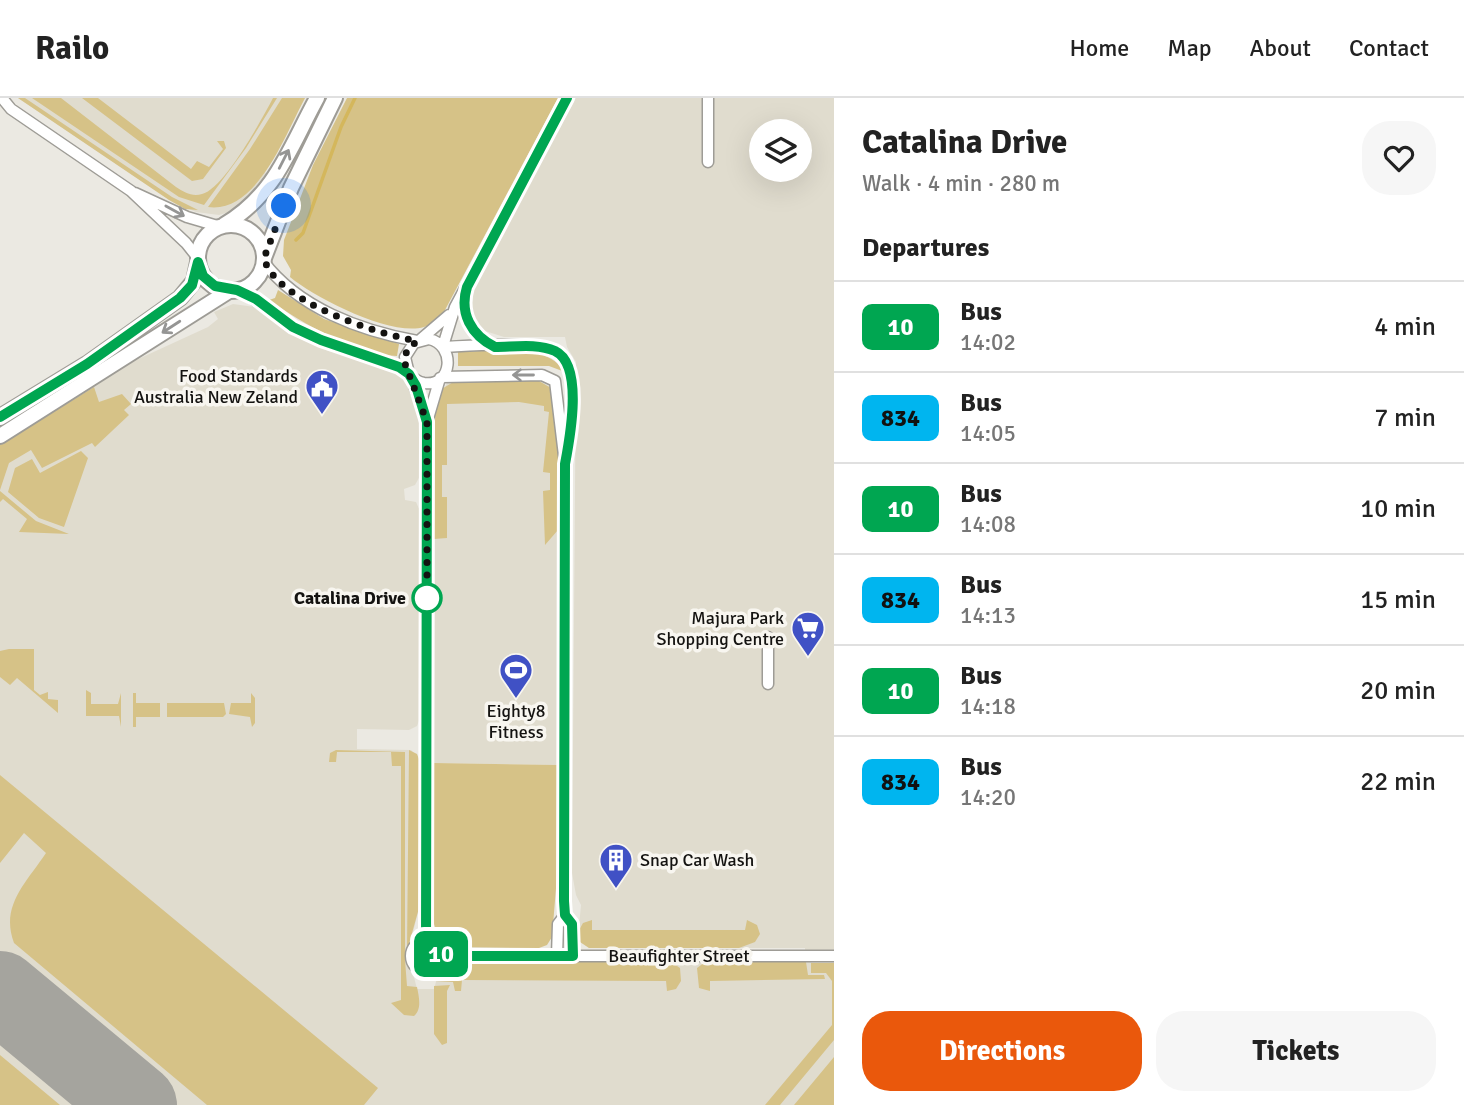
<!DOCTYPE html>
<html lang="en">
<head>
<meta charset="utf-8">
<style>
	body { margin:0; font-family:Signika,sans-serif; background:#f6f6f6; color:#222; height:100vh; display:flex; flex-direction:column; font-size:26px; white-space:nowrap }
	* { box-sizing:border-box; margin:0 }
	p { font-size:23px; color:#767676 }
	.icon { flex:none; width:38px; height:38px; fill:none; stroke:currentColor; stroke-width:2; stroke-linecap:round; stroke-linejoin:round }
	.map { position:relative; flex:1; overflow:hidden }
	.panel { display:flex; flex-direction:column; background:#fff; width:630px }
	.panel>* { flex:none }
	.badge { padding:0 14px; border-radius:10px; font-size:24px; line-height:46px }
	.buttons { position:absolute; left:749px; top:21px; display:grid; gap:14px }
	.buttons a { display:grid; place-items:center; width:63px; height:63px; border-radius:50%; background:#fff; box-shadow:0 7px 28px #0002; font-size:35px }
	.you { position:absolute; width:35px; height:35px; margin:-18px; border:5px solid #fff; border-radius:50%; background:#1a73e8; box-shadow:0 0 0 10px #1a73e833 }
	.map>.badge { position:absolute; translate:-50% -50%; box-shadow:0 0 0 4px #fff }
	h2 { padding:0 28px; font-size:26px; line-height:63px }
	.round { display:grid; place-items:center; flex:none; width:74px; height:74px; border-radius:28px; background:#f6f6f6 }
	.summary { display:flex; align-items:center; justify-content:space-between; height:119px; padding:0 28px }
	h1 { font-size:33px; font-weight:700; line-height:52px }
	.button { display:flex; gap:14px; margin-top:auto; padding:14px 28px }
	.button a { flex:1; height:80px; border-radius:28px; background:#ea580c; color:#fff; font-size:28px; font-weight:700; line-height:80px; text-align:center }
	.button a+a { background:#f6f6f6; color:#222 }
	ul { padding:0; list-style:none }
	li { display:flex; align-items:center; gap:21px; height:91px; padding:0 28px; border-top:2px solid #e0e0e0 }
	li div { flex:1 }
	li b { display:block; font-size:26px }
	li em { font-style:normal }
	li .badge { min-width:77px; font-weight:700; text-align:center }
	header { display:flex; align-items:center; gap:42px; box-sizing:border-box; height:98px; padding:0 35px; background:#fff; border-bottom:2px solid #e0e0e0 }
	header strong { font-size:33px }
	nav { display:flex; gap:38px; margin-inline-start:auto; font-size:24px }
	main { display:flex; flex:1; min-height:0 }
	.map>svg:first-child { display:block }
	.built { fill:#e0dcce; fill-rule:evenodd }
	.green { fill:#d6c287 }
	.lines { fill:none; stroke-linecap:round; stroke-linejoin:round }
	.stream { stroke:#d4b75c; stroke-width:3.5 }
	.runway { stroke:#a5a49e; stroke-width:82 }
	.minor-casing { stroke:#9e9c96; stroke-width:13 }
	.secondary-casing { stroke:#9e9c96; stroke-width:18 }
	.minor { stroke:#fff; stroke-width:10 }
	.secondary { stroke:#fff; stroke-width:14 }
	.oneway { stroke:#959594 }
	.line-casing { stroke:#fff; stroke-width:16 }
	.line { stroke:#00a651; stroke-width:10 }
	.walk { stroke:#141311; stroke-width:7; stroke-dasharray:0 12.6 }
	.stop-dot { fill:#fff; stroke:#00a651; stroke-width:3.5 }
	.labels { text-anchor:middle; stroke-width:7; stroke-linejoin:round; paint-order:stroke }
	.poi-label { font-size:18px; fill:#141311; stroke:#f8f6f0; text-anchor:end }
	.stop-label { font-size:18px; font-weight:bold; fill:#141311; stroke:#f8f6f0; text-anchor:end }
	.street-label { font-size:18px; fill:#141311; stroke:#f8f6f0 }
</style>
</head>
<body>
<header>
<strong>Railo</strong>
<nav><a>Home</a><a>Map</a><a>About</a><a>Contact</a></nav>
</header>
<main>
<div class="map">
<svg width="834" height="1007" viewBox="0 0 834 1007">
	<rect width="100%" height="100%" fill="#ebe9e2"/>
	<!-- built -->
	<path class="built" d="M 18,0 L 305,0 L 265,74 L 268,77 L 250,100 L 232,113 L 219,117 L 196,114 L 173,104 Z
		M 576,0 L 834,0 L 834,1007 L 0,1007 L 0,347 L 134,263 L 208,229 L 218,221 L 214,214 L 233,206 L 255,209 L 291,236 L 320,250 L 397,275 L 409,284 L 418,305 L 420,378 L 415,387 L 404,391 L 405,402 L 416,404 L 420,413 L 420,620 L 417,628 L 409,632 L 357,631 L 357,651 L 411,652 L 419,660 L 419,810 L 408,855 L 417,891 L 434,891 L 439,873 L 456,864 L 805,864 L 805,850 L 589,850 L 578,839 L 581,807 L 576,797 L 572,775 L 576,264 L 567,249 L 565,239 L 504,239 L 485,233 L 474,221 L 470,203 L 473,190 ZM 761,33 L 800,33 L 800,72 L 761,72 Z
		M 460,283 L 539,283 L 549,288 L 558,360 L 558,667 L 434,665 L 435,309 L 447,285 Z"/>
	<!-- green -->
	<path class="green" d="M 18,0 L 25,0 L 172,99 L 198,112 L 185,111 L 169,102 Z
		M 32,0 L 61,0 L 176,89 C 184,94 192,99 202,96 C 224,91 262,21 273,0 L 277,0 L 246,50 L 204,107 L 179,99 Z
		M 82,0 L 98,0 L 191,71 L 197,63 L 209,69 L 223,51 L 217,43 L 224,43 L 226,50 L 203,81 L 192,83 Z
		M 282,0 L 305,0 C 286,35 257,116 208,109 L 250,51 Z
		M 347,0 L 558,0 L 445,212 C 439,220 434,226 424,229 C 392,239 315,200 290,179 L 291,172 L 283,158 L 284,142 L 313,67 Z
		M 278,192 L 324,221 L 399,246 L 397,258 C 358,257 301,225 269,202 L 275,200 Z
		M 458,254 C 490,254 545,243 565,274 L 549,268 L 458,268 Z
		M 455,283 L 539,283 L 551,290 L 558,342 L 558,432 L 545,447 L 543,393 L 550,392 L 550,375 L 543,374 L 549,314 L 544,313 L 544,308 L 519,304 L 447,306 L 447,367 L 442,367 L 442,399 L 447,399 L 447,440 L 434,441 L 435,309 L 440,292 Z
		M 94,289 L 99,304 L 122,296 L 131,306 L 124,312 L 129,317 L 95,349 L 92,345 L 42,370 L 31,352 L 9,365 L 0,392 L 0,347 Z
		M 81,353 L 88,360 L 64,429 L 39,420 L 8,394 L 15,370 L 32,361 L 40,375 Z
		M 0,393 L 36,423 L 69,436 L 19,434 L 27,421 L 3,401 L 0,404 Z
		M 9,551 L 34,551 L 34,592 L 40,597 L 48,594 L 48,601 L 58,602 L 58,615 L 17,580 L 10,587 L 0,579 L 0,553 Z
		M 86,592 L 91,595 L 91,606 L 118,606 L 121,595 L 121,629 L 119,618 L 86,618 Z
		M 133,595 L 136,595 L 136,605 L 160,605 L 160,619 L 136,619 L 136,629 L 133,629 Z
		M 251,595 L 255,600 L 255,625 L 252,629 L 250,619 L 229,616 L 231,605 L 251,605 Z
		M 167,605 L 224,605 L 226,616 L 223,619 L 167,619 Z
		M 336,652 L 405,654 L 405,862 L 407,888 L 417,889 C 419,899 422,911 414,918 L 404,917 L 391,905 L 401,902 L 401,668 L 392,668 L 391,654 L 337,654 L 336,664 L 329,664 L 330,655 Z
		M 409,652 L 417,656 L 420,664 L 419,810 L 407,853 Z
		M 434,665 L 558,667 L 558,766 L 552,839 L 547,847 L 539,850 L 453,849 L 438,839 L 434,826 Z
		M 0,677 L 378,990 L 364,1007 L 207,1007 L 14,845 C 0,808 26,785 46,755 L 24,735 L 0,765 Z
		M 592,822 L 592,832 L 745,832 L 747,822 L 757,827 L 760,836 L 755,844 L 739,850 L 589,850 L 580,844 L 578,834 L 583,825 Z
		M 456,864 L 671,864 L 680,870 L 681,883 L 676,891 L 667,893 L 666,883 L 462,882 L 461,893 L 455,893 L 453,884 L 435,883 L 442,869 Z
		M 705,864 L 806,864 L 808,877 L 824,877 L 825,881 L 710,883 L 710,893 L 699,890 L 697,870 Z
		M 811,865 L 834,865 L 834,942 L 780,1007 L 765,1007 L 832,927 L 832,883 L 826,875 L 811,875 Z
		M 450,887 L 447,893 L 447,945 L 442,947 L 434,936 L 434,888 Z
		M 0,957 L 60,1007 L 0,1007 Z
		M 834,959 L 834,1007 L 794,1007 Z"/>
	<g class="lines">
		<!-- stream -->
		<path class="stream" d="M 296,142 L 303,135 L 341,29 L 355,0"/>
		<!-- runway -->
		<path class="runway" d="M 0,894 L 136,1007"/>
		<defs>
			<path id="minor" d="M 2,0 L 11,11 L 131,93 L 186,145 L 198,160
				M 708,0 L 708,64
				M 135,95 L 187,119 L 221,129
				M 263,163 C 298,210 361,233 417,243
				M 237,192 C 259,202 275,218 296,230 C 327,248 363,256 397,268 C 407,272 412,283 424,285 C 453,289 456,247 429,241 L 414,245 L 405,259 L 409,276
				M 464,196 C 461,219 475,239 495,249
				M 421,241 L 449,217
				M 443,248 L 455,209 L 567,0
				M 444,249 C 470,248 545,241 563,259 C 579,276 571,332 567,355
				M 411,279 L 426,320
				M 442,279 L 542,277 L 555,283 L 565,366 L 564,803 L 565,817 L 571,826 L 573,858
				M 768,539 L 768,586
				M 426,843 L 427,324 L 440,280
				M411 858a15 15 0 1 1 30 0a15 15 0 1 1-30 0Z
				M 441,858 L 834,858
				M 557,858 L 558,826 L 565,817"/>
			<path id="secondary" d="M 224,127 C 276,96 289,51 317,0
				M198 160a33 33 0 1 1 66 0a33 33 0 1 1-66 0Z
				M 264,160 L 291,90 L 335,0
				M 0,319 L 87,266 L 180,200 L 194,183 L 198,164
				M 0,338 L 229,193"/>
		</defs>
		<!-- minor casing -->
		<use href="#minor" class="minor-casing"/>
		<!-- secondary casing -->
		<use href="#secondary" class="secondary-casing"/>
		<!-- minor -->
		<use href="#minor" class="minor"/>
		<!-- secondary -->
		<use href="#secondary" class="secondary"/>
	</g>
	<!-- one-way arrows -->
	<defs><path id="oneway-shaft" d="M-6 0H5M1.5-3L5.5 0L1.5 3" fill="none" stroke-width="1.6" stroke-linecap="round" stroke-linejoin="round" transform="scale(1.75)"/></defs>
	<g class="oneway">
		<use href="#oneway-shaft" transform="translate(284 61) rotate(-63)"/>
		<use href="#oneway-shaft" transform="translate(175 113) rotate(29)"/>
		<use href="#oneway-shaft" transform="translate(171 229) rotate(147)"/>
		<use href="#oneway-shaft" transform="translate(523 277) rotate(180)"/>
	</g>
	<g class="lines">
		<defs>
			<path id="line" d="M 0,319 L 87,266 L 180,200 L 192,187 L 198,164 L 203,178 L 215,188 L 237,192 L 256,201 L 293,229 L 321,242 L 399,269 L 409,276 L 416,288 L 427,324 L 426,843 L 437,847 L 441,858 L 573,858 L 572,826 L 565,817 L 564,803 L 565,366 C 570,340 584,267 555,253 C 537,245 514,249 495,249 C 471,237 459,215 467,189 L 567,0"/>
		</defs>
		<!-- line casing -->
		<use href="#line" class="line-casing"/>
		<!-- line -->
		<use href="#line" class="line"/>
		<!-- walk -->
		<path class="walk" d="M 284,108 L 264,160 C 274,203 378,236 417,243 L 407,252 L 404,263 L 427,324 L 427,500"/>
	</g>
	<!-- icons -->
	<defs>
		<symbol id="civic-pin" viewBox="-11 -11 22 30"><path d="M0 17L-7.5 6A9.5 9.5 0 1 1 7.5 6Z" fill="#4051c5" stroke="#f8f6f0"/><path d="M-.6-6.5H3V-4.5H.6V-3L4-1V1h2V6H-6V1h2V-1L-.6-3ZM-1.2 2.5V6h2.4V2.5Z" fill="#fff"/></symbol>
		<symbol id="supermarket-pin" viewBox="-11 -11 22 30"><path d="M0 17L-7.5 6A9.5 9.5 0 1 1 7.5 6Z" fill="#4051c5" stroke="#f8f6f0"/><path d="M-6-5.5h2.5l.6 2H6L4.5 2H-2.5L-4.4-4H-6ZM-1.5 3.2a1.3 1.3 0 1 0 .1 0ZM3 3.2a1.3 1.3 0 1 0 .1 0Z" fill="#fff"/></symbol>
		<symbol id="stadium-pin" viewBox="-11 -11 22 30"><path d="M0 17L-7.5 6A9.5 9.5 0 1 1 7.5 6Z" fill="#4051c5" stroke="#f8f6f0"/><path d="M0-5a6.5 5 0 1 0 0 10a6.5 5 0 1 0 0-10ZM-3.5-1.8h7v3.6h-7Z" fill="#fff"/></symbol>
		<symbol id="building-pin" viewBox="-11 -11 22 30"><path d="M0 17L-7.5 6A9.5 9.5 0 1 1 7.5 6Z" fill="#4051c5" stroke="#f8f6f0"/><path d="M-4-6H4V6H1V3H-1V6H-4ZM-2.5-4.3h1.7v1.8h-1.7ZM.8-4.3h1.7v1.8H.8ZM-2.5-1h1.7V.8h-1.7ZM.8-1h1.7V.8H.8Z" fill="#fff"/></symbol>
	</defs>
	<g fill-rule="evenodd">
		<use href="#civic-pin" x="303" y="269" width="38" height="52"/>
		<use href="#supermarket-pin" x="789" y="511" width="38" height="52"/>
		<use href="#stadium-pin" x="497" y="553" width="38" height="52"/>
		<use href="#building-pin" x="597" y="743" width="38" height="52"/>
	</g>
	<!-- markers -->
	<circle class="stop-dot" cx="427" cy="500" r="14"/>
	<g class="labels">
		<!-- poi labels -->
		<g class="poi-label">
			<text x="298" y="284">Food Standards<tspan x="298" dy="21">Australia New Zeland</tspan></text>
			<text x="784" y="526">Majura Park<tspan x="784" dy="21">Shopping Centre</tspan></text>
			<text x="516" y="619" text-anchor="middle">Eighty8<tspan x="516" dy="21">Fitness</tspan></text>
			<text x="640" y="768" text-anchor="start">Snap Car Wash</text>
		</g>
		<!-- stop labels -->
		<g class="stop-label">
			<text x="406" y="506">Catalina Drive</text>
		</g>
		<!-- street labels -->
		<g class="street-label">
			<text x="679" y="864">Beaufighter Street</text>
		</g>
	</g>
</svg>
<div class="buttons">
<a><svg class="icon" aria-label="layers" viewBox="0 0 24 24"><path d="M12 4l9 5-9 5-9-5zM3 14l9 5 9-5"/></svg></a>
</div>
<div class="you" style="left:284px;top:108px"></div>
<b class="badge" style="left:441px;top:856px;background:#00a651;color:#fff">10</b>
</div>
<section class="panel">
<div class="summary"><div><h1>Catalina Drive</h1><p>Walk · 4 min · 280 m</p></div><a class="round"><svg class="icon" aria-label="heart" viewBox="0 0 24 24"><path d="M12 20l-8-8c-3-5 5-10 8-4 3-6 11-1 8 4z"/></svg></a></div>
<h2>Departures</h2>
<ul>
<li><span class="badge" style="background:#00a651;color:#fff">10</span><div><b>Bus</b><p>14:02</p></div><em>4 min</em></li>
<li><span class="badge" style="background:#00b5ef;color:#111">834</span><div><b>Bus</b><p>14:05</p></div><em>7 min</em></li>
<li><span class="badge" style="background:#00a651;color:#fff">10</span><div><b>Bus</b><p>14:08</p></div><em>10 min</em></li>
<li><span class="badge" style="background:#00b5ef;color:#111">834</span><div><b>Bus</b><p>14:13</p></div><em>15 min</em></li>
<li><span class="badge" style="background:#00a651;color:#fff">10</span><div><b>Bus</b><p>14:18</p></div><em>20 min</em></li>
<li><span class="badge" style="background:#00b5ef;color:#111">834</span><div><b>Bus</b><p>14:20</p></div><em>22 min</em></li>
</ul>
<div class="button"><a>Directions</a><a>Tickets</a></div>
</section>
</main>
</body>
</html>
